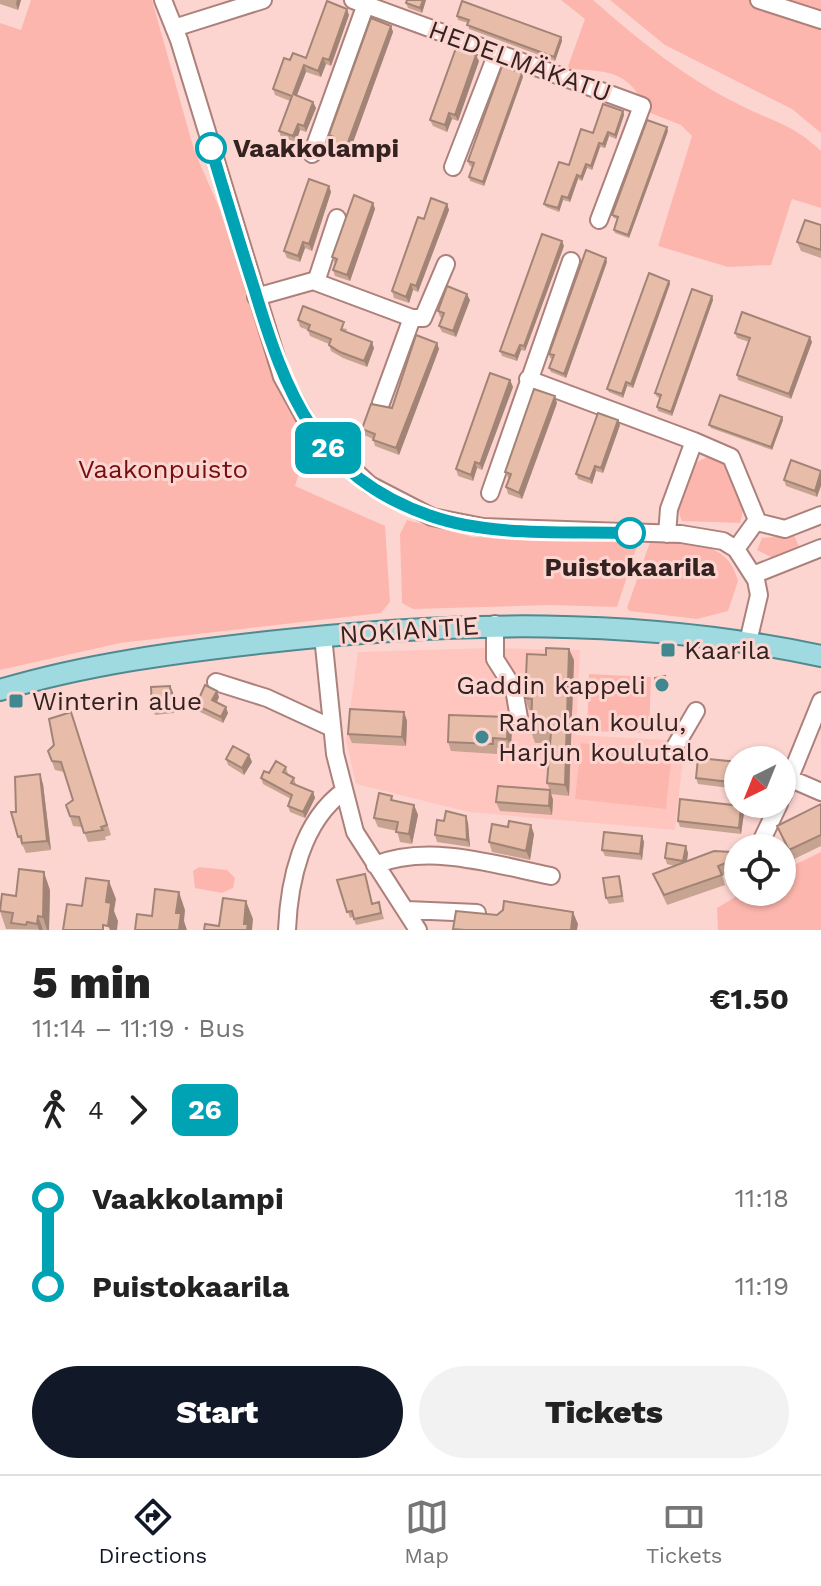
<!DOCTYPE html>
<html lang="en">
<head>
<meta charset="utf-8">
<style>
	body { margin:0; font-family:"Work Sans",sans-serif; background:#f2f2f2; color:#222; height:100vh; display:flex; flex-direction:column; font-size:30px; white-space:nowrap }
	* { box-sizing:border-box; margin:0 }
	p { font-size:26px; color:#767676 }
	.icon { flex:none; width:44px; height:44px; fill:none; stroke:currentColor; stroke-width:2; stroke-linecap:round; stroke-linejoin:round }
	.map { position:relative; height:930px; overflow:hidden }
	.drawer { display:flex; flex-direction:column; background:#fff; flex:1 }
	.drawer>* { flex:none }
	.badge { padding:0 16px; border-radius:12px; font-size:28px; line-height:52px }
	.needle { width:52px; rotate:223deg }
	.fabs { position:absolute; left:724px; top:746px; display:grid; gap:16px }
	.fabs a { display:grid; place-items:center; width:72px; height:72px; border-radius:50%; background:#fff; box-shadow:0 2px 6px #0004; font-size:40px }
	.map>.badge { position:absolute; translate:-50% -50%; box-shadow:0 0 0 4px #fff }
	.legs { display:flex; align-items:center; gap:12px; height:88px; padding:0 32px; font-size:26px }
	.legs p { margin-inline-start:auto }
	.headline { display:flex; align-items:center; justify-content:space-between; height:136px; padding:0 32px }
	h1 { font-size:44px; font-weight:800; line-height:60px }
	.cta { display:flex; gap:16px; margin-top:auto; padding:16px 32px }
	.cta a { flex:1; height:92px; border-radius:48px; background:#111827; color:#fff; font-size:32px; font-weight:800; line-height:92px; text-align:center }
	.cta a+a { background:#f2f2f2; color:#222 }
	ul { padding:0 32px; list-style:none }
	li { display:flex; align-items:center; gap:28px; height:88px; font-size:30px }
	li i { display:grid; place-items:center; width:12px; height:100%; margin:0 10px; background:currentColor }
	li i::after { content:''; width:20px; height:20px; margin:-10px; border:6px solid; border-radius:50%; background:#fff }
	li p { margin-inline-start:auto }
	li:first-child i { background:linear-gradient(#0000 50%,currentColor 0) }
	li:last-child i { background:linear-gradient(currentColor 50%,#0000 0) }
	.menu { display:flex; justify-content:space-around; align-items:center; height:112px; border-top:2px solid #e0e0e0; background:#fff; font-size:22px; color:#767676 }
	.menu a { display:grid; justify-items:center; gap:4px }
	.menu .on { color:#111827 }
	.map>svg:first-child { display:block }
	.built { fill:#ffc6bf }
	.green { fill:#fdb6ad }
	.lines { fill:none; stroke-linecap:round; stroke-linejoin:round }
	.minor-casing { stroke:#ad817b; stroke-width:20 }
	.major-casing { stroke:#518990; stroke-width:24 }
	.minor { stroke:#fff; stroke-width:16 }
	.major { stroke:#a0dae1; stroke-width:20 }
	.wall { fill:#c7a391 }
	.shaded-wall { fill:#a28476 }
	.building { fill:#e7bda9; stroke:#a28476; stroke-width:2 }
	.line-1-casing { stroke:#fff; stroke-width:18 }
	.line-1 { stroke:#00a3b4; stroke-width:12 }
	.stop-1-dot { fill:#fff; stroke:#00a3b4; stroke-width:4 }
	.poi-dot { fill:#408790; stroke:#fcd5d0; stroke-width:3 }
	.labels { text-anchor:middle; stroke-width:6; stroke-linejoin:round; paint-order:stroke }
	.street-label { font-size:26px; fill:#342220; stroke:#fcd5d0 }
	.stop-label { font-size:26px; font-weight:bold; fill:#342220; stroke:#fcd5d0; text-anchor:start }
	.park-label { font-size:26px; fill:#760e10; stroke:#fcd5d0 }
	.poi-label { font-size:26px; fill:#342220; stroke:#fcd5d0; text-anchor:start }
</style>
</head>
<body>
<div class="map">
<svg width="821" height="930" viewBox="0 0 821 930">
	<rect width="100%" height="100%" fill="#fcd5d0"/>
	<!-- built -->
	<path class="built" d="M 490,648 L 580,650 L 576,735 L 685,741 L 675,830 L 469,812 L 356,784 L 346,740 L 358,652 Z"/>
	<!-- green -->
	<path class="green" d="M 31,0 L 152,0 L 194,150 L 221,212 L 271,372 L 309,442 L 295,486 L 385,526 L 390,602 L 381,613 L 120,643 L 0,670 L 0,23 L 21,30 Z
		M 561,0 L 593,0 C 639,40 685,78 740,105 C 775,123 791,123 821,151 L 821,208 L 792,199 L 771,265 L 728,267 L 658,246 L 692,136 L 681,125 L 648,112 C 629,70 609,71 567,69 L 585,19 Z
		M 610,0 L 821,0 L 821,133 L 792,109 L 665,45 Z
		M 709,456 L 723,464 L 743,511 L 740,523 L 682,521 C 673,504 687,481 693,464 Z
		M 407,520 L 473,537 L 638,543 L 617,607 L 550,605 L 413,609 L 402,603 L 400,534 Z
		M 794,535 L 800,549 L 775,559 L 757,550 L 762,538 Z
		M 650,542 C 685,544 728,538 738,581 L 728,611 L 697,619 L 630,611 L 627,608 Z
		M 589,674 L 651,677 L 649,733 L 587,731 Z
		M 581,743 L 672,752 L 666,809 L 575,799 Z
		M 782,851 L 792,866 L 821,852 L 821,930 L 718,930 L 717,908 L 735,897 L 738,864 L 738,892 L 782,892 Z
		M 199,867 L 227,870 L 235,878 L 233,888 L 222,893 L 195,888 L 193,871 Z"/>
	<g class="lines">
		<defs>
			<path id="minor" d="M 163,0 L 179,40 L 282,377 L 313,433 L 370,485 L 432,517 L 483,527 L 681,534 L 723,541 L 736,549 L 756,580 L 759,595 L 748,642
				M 353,0 L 642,106 L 599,220
				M 759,0 L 821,20
				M 174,28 L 263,0
				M 312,154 L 366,4
				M 453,167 L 497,53
				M 316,282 L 337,218
				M 256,297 L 313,281 L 412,318 L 423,318 L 446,264
				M 528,379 L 694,441
				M 381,403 L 412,318
				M 490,493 L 571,261
				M 757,522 L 785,529 L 821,515
				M 667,534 L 669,509 L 694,441 L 731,457 L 757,520 L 736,549
				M 753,575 L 821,548
				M 495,624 L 495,659 L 514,689 L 519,718
				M 323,636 L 335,754 L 355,832 L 418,930
				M 216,682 L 267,698 L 332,728
				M 672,752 L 696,711
				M 791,779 L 821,792
				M 782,797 L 821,701
				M 758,848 L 779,804
				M 375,865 C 430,843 496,865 551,876
				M 407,910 L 477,913
				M 287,930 C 289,881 302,821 344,791"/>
			<path id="major" d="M 0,690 C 87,664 178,652 268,642 C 454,621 637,617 821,656"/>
		</defs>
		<!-- minor casing -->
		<use href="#minor" class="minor-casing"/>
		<!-- major casing -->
		<use href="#major" class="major-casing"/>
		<!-- minor -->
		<use href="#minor" class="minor"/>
		<!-- major -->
		<use href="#major" class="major"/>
	</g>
	<!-- wall -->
	<path class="wall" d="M 0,0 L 21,0 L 18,10 L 0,4 Z
		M 426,0 L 422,13 L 408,8 L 406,3 Z
		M 349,15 L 331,66 L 326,64 L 321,77 L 306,72 L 297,95 L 313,102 L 316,108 L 306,132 L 300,130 L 296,142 L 281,137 L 279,131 L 290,101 L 275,95 L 273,89 L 290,60 L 306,58 Z
		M 457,16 L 561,37 L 562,41 L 555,61 L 469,29 L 468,23 L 458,20 Z
		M 391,26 L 393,32 L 347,159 L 332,154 L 330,148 L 332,141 L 329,135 Z
		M 479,61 L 458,121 L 452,119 L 447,132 L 433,126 L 430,120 Z
		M 523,77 L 484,186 L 470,181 L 469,177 L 472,167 L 469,165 L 468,161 Z
		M 623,111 L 624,115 L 616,139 L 609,136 L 605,148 L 600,147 L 592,170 L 587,168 L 582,181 L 578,179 L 570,202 L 563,200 L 559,212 L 546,207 L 544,204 L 569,165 L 593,133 Z
		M 668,131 L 629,238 L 615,233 L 614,230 L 618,219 L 614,218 L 612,215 Z
		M 329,186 L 331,192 L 312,251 L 305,248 L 300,262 L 287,258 L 284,251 Z
		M 373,203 L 375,209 L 350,281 L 335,276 L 333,270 L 335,264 L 332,257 Z
		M 447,204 L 449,210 L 418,292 L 413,290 L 409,303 L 394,298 L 392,291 L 424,219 Z
		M 821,225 L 821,258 L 801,251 L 797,242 Z
		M 564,246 L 525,351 L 521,350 L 517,361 L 502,356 L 500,351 Z
		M 607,262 L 566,378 L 551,372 L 549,368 L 552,359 L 550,358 L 549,354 Z
		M 669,281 L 670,284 L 633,388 L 627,386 L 623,398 L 609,392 L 607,389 Z
		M 712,296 L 713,300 L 672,416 L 658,411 L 657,407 L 660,398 L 657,397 L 655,393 Z
		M 470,300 L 456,337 L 442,332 L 439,326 L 442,318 L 440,317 L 438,311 Z
		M 298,320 L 347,329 L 346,332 L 374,348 L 367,367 L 343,358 L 331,351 L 329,344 L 310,336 L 308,330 L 300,327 Z
		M 735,333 L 812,342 L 791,399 L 738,380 L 737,375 L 749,342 L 737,338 Z
		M 437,343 L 439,349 L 399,455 L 375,446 L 373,439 L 364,435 L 362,429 L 392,408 Z
		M 510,380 L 513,387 L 482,470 L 477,468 L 473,481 L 458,476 L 456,469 Z
		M 557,403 L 522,499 L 508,494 L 506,487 L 509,479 L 505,472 Z
		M 783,420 L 772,450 L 711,428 L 709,425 Z
		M 620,425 L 603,473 L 596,471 L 592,484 L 578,479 L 576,474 Z
		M 821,471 L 817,497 L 786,486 L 784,480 Z
		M 546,655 L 574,660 L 569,796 L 551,794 L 553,800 L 552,815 L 500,811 L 496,802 L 550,790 L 547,783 L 550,743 L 535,743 L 531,731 L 531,710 L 529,710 L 525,698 Z
		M 666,680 L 668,690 L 657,691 L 656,688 Z
		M 173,692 L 174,713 L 155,715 L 152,708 Z
		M 219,697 L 217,702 L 228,713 L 223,723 L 198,711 L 196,705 Z
		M 71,712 L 111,835 L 105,837 L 106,840 L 88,842 L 82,827 L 73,826 L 66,805 L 73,800 L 64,772 L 55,770 L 48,751 L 54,745 Z
		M 404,712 L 407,721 L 406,746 L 352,743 L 348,734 Z
		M 512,727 L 511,748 L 497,748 L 497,754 L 451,751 L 448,742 Z
		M 249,755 L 252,762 L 244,775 L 228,765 L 226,759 Z
		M 738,762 L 738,789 L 698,784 L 696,778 Z
		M 286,767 L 288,774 L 294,778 L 296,785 L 313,792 L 315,798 L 305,818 L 290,812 L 288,806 L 291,799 L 263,784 L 261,778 Z
		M 43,784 L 51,850 L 26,853 L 23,846 L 22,846 L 11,812 L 16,812 Z
		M 394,801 L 414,805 L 418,815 L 412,844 L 400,842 L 397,831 L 378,827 L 374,818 Z
		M 821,804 L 821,846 L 792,860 L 777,826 Z
		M 744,813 L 741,834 L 680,827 L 678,821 Z
		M 466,816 L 468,823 L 470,847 L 437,842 L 435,835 L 444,821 Z
		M 534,834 L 530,860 L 492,852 L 489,842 Z
		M 642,836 L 644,842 L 642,860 L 605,856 L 602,850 Z
		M 688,853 L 687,861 L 735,861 L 734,871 L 722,875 L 725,885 L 667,905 L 653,874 L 675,866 L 667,864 L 665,858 Z
		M 619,876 L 621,882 L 624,902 L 609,904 L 606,898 Z
		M 337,880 L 367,880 L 372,904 L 381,909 L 384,919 L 356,925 L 353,917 L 350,918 Z
		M 50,890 L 49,930 L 6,929 L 0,911 L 16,896 Z"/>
	<!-- shaded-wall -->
	<path class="shaded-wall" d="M 17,0 L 21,0 L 18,10 L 16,3 Z
		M 423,0 L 426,0 L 422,13 L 420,8 Z
		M 347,9 L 349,15 L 331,66 L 329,60 Z
		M 391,26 L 393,32 L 347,159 L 344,153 Z
		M 561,37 L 562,41 L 555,61 L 554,57 Z
		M 476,55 L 479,61 L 458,121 L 455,115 Z
		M 323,58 L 326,64 L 321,77 L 318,71 Z
		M 304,65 L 306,72 L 295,100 L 293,94 Z
		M 522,73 L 523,77 L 484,186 L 483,182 Z
		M 313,102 L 316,108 L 306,132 L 304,126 Z
		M 623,111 L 624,115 L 616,139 L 615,135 Z
		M 449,113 L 452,119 L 447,132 L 445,125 Z
		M 298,124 L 300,130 L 296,142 L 293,136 Z
		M 667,127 L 668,131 L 629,238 L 628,235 Z
		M 608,132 L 609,136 L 605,148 L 603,144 Z
		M 599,143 L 600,147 L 592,170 L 591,166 Z
		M 586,164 L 587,168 L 582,181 L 581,177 Z
		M 577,175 L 578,179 L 570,202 L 568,198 Z
		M 329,186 L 331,192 L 312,251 L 309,244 Z
		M 562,196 L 563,200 L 559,212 L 558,208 Z
		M 373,203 L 375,209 L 350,281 L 347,275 Z
		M 447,204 L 449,210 L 418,292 L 416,286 Z
		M 562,241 L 564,246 L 525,351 L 524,346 Z
		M 303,242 L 305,248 L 300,262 L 298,256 Z
		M 606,258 L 607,262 L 566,378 L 564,374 Z
		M 669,281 L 670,284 L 633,388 L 631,384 Z
		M 411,284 L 413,290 L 409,303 L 406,297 Z
		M 467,294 L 470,300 L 456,337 L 453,331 Z
		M 712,296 L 713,300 L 672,416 L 671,412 Z
		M 810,337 L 812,342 L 791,399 L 789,394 Z
		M 372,342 L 374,348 L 367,367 L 364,361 Z
		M 437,343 L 439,349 L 399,455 L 396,448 Z
		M 520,345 L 521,350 L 517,361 L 515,356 Z
		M 510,380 L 513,387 L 482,470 L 480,464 Z
		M 626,382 L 627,386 L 623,398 L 622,394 Z
		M 555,396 L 557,403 L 522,499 L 519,493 Z
		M 782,417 L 783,420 L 772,450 L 771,447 Z
		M 618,420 L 620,425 L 603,473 L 601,468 Z
		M 475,462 L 477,468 L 473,481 L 471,475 Z
		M 595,466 L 596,471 L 592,484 L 590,479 Z
		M 821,473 L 821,486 L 817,497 L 815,491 Z
		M 569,649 L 574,660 L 569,796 L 565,785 Z
		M 170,686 L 173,692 L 174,713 L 172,707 Z
		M 217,691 L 219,697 L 214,707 L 212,700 Z
		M 226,707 L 228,713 L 223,723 L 221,717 Z
		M 404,712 L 407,721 L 406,746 L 402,737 Z
		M 508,717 L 512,727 L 511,748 L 507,739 Z
		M 249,755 L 252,762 L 244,775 L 242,768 Z
		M 40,774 L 43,784 L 51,850 L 47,841 Z
		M 550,790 L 553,800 L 552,815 L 549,806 Z
		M 313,792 L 315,798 L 305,818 L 303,812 Z
		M 414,805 L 418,815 L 412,844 L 409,834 Z
		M 741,806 L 744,813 L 741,834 L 739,828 Z
		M 466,816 L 468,823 L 470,847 L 467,840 Z
		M 531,825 L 534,834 L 530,860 L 526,851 Z
		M 642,836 L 644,842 L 642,860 L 640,854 Z
		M 686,846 L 688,853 L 686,867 L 683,861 Z
		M 731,852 L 735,861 L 734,871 L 731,861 Z
		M 44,872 L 50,890 L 49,930 L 47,930 L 43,917 Z
		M 109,881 L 116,899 L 114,911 L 118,921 L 117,930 L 110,930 L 108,926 L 106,902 Z
		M 179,892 L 185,910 L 184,921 L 187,930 L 179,930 L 176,913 Z
		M 246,901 L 253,919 L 252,930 L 246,930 L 244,924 Z
		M 573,912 L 578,924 L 577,930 L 571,930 Z
		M 38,916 L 43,930 L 39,930 L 37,924 Z"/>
	<!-- building -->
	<path class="building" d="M 407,0 L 423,0 L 420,8 L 406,3 Z
		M 327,1 L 347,9 L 329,60 L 323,58 L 318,71 L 304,65 L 293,94 L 313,102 L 304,126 L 298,124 L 293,136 L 279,131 L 292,96 L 273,89 L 284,58 L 290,60 L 293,53 L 306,58 Z
		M 462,1 L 561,37 L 554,57 L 467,25 L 469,20 L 457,16 Z
		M 371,18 L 391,26 L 344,153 L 330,148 L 334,137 L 329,135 Z
		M 456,48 L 476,55 L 455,115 L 449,113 L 445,125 L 430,120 Z
		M 502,66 L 522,73 L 483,182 L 469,177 L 474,163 L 468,161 Z
		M 603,104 L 623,111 L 615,135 L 608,132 L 603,144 L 599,143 L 591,166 L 586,164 L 581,177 L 577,175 L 568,198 L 562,196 L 558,208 L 544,204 L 559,162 L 569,165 L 581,129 L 593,133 Z
		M 647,120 L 667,127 L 628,235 L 614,230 L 618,217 L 612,215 Z
		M 309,179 L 329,186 L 309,244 L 303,242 L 298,256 L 284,251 Z
		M 354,195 L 373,203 L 347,275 L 333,270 L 337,259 L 332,257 Z
		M 431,198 L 447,204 L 416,286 L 411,284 L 406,297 L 392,291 L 418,217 L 424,219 Z
		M 805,220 L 821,225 L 821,250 L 797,242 Z
		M 542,234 L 562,241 L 524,346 L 520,345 L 515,356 L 500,351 Z
		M 586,250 L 606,258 L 564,374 L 549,368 L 554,355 L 549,354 Z
		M 649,273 L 669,281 L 631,384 L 626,382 L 622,394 L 607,389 Z
		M 447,286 L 467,294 L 453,331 L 439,326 L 444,313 L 438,311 Z
		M 692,289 L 712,296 L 671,412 L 657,407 L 661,395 L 655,393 Z
		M 303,306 L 344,322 L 341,330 L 372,342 L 364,361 L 340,352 L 329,345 L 331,339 L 308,330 L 310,325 L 298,320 Z
		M 742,312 L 810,337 L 789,394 L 737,375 L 750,338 L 735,333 Z
		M 416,335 L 437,343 L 396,448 L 373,440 L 375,434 L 362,429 L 371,404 L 392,408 Z
		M 490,373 L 510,380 L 480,464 L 475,462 L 471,475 L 456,469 Z
		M 534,389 L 555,396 L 519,493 L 506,487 L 511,474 L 505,472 Z
		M 720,395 L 782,417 L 771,447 L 709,425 Z
		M 598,413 L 618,420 L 601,468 L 595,466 L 590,479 L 576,474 Z
		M 791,460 L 821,471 L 815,491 L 784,480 Z
		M 546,648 L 569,649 L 565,785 L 547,783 L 551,732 L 531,731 L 532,699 L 525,698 L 527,654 L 546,655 Z
		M 665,676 L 666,686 L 656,688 L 655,678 Z
		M 205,685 L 217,691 L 212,700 L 226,707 L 221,717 L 196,705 Z
		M 170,686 L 172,707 L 152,708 L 151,687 Z
		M 350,709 L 404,712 L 402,737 L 348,734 Z
		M 71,712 L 107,825 L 101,827 L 103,830 L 84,833 L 79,817 L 70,816 L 66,805 L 73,800 L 61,762 L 52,761 L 48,751 L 54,745 L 49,719 Z
		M 449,715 L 508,717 L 507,739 L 493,738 L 493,744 L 448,742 Z
		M 233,746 L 249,755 L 242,768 L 226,759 Z
		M 698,758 L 738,762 L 738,783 L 696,778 Z
		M 276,761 L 286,767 L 283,772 L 294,778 L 291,783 L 313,792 L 303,812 L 288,806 L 292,795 L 261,778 L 264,771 L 269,773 Z
		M 40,774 L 47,841 L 22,843 L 21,836 L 18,837 L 11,812 L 16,812 L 15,777 Z
		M 498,786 L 550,790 L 549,806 L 496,802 Z
		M 379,793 L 392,796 L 391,800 L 414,805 L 409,834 L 396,832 L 398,822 L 374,818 Z
		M 680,799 L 741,806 L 739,828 L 678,821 Z
		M 821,804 L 821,835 L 789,850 L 777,826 Z
		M 446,811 L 466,816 L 467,840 L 435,835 L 437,820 L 444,821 Z
		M 509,821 L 531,825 L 526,851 L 489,842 L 492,824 L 508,827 Z
		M 604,832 L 642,836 L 640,854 L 602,850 Z
		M 667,843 L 686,846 L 683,861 L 665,858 Z
		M 714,851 L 731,852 L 731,861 L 718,866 L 722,875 L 664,895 L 653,874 Z
		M 19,869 L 44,872 L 43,917 L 38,916 L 37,924 L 27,922 L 26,925 L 11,923 L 13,913 L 0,911 L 2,894 L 16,896 Z
		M 365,874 L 372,904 L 379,902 L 381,913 L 354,919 L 352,911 L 347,912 L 337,880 Z
		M 619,876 L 622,896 L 606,898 L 603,878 Z
		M 86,878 L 109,881 L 106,902 L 111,903 L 108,926 L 103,925 L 103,930 L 63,930 L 67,904 L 82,906 Z
		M 155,889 L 179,892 L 176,913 L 181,913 L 179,930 L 135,930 L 137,914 L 152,916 Z
		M 223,898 L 246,901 L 244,924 L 248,924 L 247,930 L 204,930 L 205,924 L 219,926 Z
		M 504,901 L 573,912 L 571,930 L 465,930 L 453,929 L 456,911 L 497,915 L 503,910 Z"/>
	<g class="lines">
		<defs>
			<path id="line-1" d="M 211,148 C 225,195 239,241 254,288 C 286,394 316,476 431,516 C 491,537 567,531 630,533"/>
		</defs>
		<!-- line-1 casing -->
		<use href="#line-1" class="line-1-casing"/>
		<!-- line-1 -->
		<use href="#line-1" class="line-1"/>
	</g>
	<!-- markers -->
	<g class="stop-1-dot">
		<circle cx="211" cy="148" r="14"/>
		<circle cx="630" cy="533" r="14"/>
	</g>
	<g class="poi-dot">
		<rect x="660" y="642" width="16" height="16" rx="4"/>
		<circle cx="662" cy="685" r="8"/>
		<rect x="8" y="693" width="16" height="16" rx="4"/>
		<circle cx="482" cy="737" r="8"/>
	</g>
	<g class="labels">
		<!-- street labels -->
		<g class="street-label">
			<text transform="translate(520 61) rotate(20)" y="9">HEDELMÄKATU</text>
			<text transform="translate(409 630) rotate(-4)" y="9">NOKIANTIE</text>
		</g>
		<!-- stop labels -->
		<g class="stop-label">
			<text x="233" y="157">Vaakkolampi</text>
			<text x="630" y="576" text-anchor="middle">Puistokaarila</text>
		</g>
		<!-- park labels -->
		<g class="park-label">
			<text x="163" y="478">Vaakonpuisto</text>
		</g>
		<!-- poi labels -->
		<g class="poi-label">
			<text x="684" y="659">Kaarila</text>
			<text x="646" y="694" text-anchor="end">Gaddin kappeli</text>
			<text x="32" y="710">Winterin alue</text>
			<text x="498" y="731">Raholan koulu,<tspan x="498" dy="30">Harjun koulutalo</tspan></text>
		</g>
	</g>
</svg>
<div class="fabs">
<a><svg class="needle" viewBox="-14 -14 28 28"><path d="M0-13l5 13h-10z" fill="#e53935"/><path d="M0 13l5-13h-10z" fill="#767676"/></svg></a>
<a><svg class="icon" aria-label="locate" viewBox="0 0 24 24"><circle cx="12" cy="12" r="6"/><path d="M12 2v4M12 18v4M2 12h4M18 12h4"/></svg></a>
</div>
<b class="badge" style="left:328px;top:448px;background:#00a3b4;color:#fff">26</b>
</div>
<section class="drawer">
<div class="headline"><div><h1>5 min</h1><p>11:14 – 11:19 · Bus</p></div><b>€1.50</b></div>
<div class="legs"><svg class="icon" aria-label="walk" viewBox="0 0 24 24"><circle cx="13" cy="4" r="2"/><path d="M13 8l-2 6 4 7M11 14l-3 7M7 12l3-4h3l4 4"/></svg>4<svg class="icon" aria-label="forward" viewBox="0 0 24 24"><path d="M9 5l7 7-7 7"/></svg><b class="badge" style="background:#00a3b4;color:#fff">26</b></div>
<ul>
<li><i style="color:#00a3b4"></i><b>Vaakkolampi</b><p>11:18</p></li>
<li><i style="color:#00a3b4"></i><b>Puistokaarila</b><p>11:19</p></li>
</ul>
<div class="cta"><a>Start</a><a>Tickets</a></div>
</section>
<nav class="menu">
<a class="on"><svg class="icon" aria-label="directions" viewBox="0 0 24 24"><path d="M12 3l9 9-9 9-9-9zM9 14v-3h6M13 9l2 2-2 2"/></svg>Directions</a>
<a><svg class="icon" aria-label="map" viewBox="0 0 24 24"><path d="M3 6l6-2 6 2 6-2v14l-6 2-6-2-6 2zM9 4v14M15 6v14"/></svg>Map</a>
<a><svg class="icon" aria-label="tickets" viewBox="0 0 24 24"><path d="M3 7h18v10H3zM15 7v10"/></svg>Tickets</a>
</nav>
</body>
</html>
